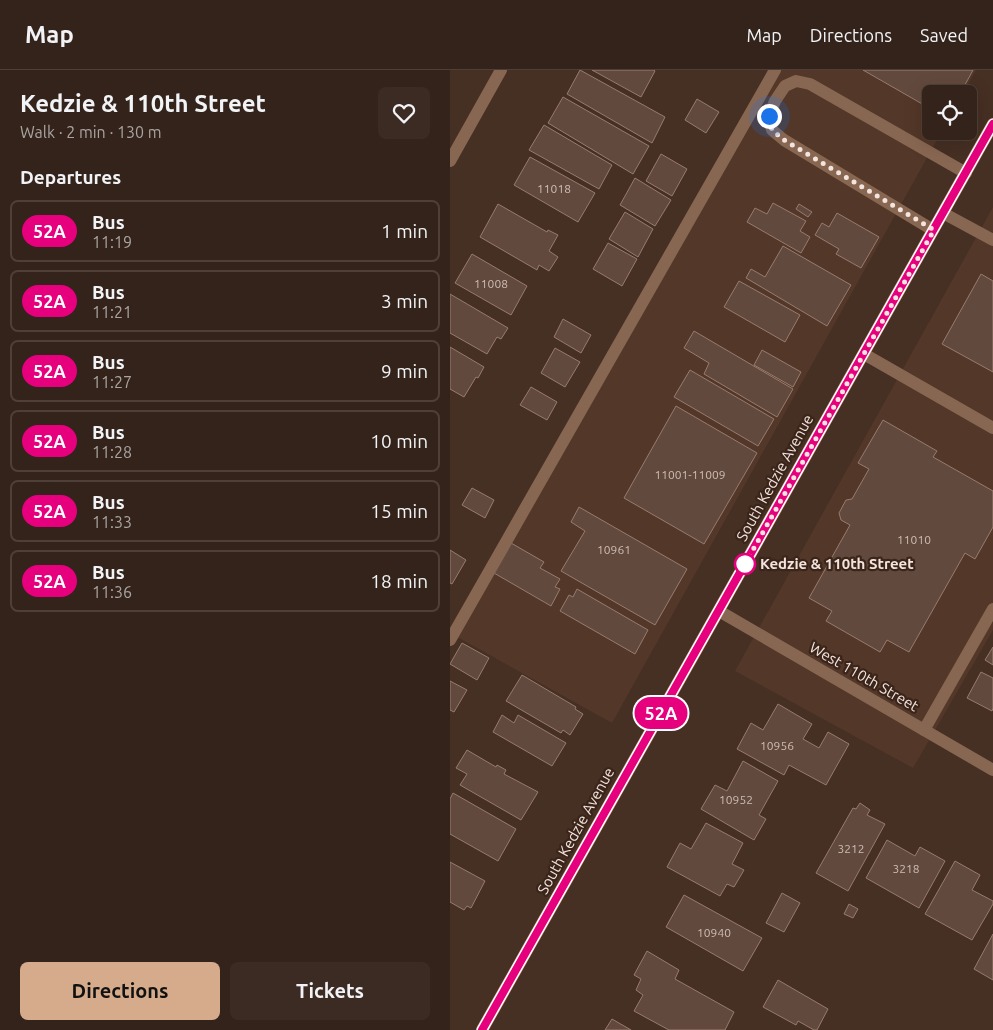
<!DOCTYPE html>
<html lang="en">
<head>
<meta charset="utf-8">
<style>
	body { margin:0; font-family:Ubuntu,sans-serif; background:#3c2b23; color:#f1f3f6; height:100vh; display:flex; flex-direction:column; font-size:19px; white-space:nowrap }
	* { box-sizing:border-box; margin:0 }
	p { font-size:16px; color:#a9a4a2 }
	.icon { flex:none; width:28px; height:28px; fill:none; stroke:currentColor; stroke-width:2; stroke-linecap:round; stroke-linejoin:round }
	.map { position:relative; flex:1; overflow:hidden }
	.drawer { display:flex; flex-direction:column; background:#34231a; width:450px }
	.drawer>* { flex:none }
	.badge { padding:0 10px; border-radius:16px; font-size:18px; line-height:32px }
	.tools { position:absolute; left:472px; top:15px; display:grid; gap:10px }
	.tools a { display:grid; place-items:center; width:55px; height:55px; border-radius:8px; background:#34231a; box-shadow:0 5px 20px #0002,0 0 0 1px #4e4039; font-size:25px }
	.you { position:absolute; width:25px; height:25px; margin:-12px; border:4px solid #fff; border-radius:50%; background:#1a73e8; box-shadow:0 0 0 8px #1a73e833 }
	.map>.badge { position:absolute; translate:-50% -50%; box-shadow:0 0 0 2px #fff }
	h2 { padding:0 20px; font-size:19px; line-height:45px }
	.round { display:grid; place-items:center; flex:none; width:52px; height:52px; border-radius:8px; background:#3c2b23 }
	.headline { display:flex; align-items:center; justify-content:space-between; height:85px; padding:0 20px }
	h1 { font-size:24px; font-weight:600; line-height:38px }
	.button { display:flex; gap:10px; margin-top:auto; padding:10px 20px }
	.button a { flex:1; height:58px; border-radius:8px; background:#d6ab8b; color:#111; font-size:20px; font-weight:600; line-height:58px; text-align:center }
	.button a+a { background:#3c2b23; color:#f1f3f6 }
	ul { padding:0; list-style:none }
	li { display:flex; align-items:center; gap:15px; height:62px; margin:0 10px 8px; padding:0 10px; border:2px solid #4e4039; border-radius:8px }
	li div { flex:1 }
	li b { display:block; font-size:19px }
	li em { font-style:normal }
	li .badge { min-width:55px; font-weight:700; text-align:center }
	header { display:flex; align-items:center; gap:30px; box-sizing:border-box; height:70px; padding:0 25px; background:#34231a; border-bottom:1px solid #4e4039 }
	header strong { font-size:24px }
	nav { display:flex; gap:28px; margin-inline-start:auto; font-size:18px }
	main { display:flex; flex:1; min-height:0 }
	.map>svg:first-child { display:block }
	.built { fill:#533728 }
	.building { fill:#62493d; stroke:#977c6e }
	.lines { fill:none; stroke-linecap:round; stroke-linejoin:round }
	.lane { stroke:#886752; stroke-width:12 }
	.street { stroke:#886752; stroke-width:12 }
	.secondary { stroke:#b68161; stroke-width:12 }
	.line-casing { stroke:#fff; stroke-width:11 }
	.line { stroke:#e6007e; stroke-width:8 }
	.walk { stroke:#f3e4dd; stroke-width:5; stroke-dasharray:0 9 }
	.stop-dot { fill:#fff; stroke:#e6007e; stroke-width:2.5 }
	.labels { text-anchor:middle; stroke-width:4.5; stroke-linejoin:round; paint-order:stroke }
	.number-label { font-size:12px; fill:#cfbdb5 }
	.street-label { font-size:15px; fill:#f3e4dd; stroke:#3b251a }
	.stop-label { font-size:15px; font-weight:bold; fill:#f3e4dd; stroke:#3b251a; text-anchor:start }
</style>
</head>
<body>
<header>
<strong>Map</strong>
<nav><a>Map</a><a>Directions</a><a>Saved</a></nav>
</header>
<main>
<section class="drawer">
<div class="headline"><div><h1>Kedzie &amp; 110th Street</h1><p>Walk · 2 min · 130 m</p></div><a class="round"><svg class="icon" aria-label="heart" viewBox="0 0 24 24"><path d="M12 20l-8-8c-3-5 5-10 8-4 3-6 11-1 8 4z"/></svg></a></div>
<h2>Departures</h2>
<ul>
<li><span class="badge" style="background:#e6007e;color:#fff">52A</span><div><b>Bus</b><p>11:19</p></div><em>1 min</em></li>
<li><span class="badge" style="background:#e6007e;color:#fff">52A</span><div><b>Bus</b><p>11:21</p></div><em>3 min</em></li>
<li><span class="badge" style="background:#e6007e;color:#fff">52A</span><div><b>Bus</b><p>11:27</p></div><em>9 min</em></li>
<li><span class="badge" style="background:#e6007e;color:#fff">52A</span><div><b>Bus</b><p>11:28</p></div><em>10 min</em></li>
<li><span class="badge" style="background:#e6007e;color:#fff">52A</span><div><b>Bus</b><p>11:33</p></div><em>15 min</em></li>
<li><span class="badge" style="background:#e6007e;color:#fff">52A</span><div><b>Bus</b><p>11:36</p></div><em>18 min</em></li>
</ul>
<div class="button"><a>Directions</a><a>Tickets</a></div>
</section>
<div class="map">
<svg width="543" height="960" viewBox="0 0 543 960">
	<rect width="100%" height="100%" fill="#462f23"/>
	<!-- built -->
	<path class="built" d="M 318,0 L 526,0 L 513,24 L 481,24 L 481,61 L 492,61 L 162,653 L 0,563 Z
		M 543,137 L 543,560 L 463,698 L 285,601 Z"/>
	<!-- building -->
	<path class="building" d="M 130,0 L 215,47 L 202,73 L 117,24 Z
		M 142,0 L 204,0 L 205,1 L 191,27 Z
		M 413,0 L 523,0 L 510,24 L 481,24 L 481,39 Z
		M 113,27 L 199,76 L 183,104 L 98,53 Z
		M 247,29 L 269,42 L 256,63 L 235,50 Z
		M 94,55 L 162,95 L 149,119 L 79,80 Z
		M 211,84 L 237,99 L 222,126 L 196,111 Z
		M 80,87 L 145,123 L 128,152 L 64,115 Z
		M 185,108 L 221,130 L 205,156 L 170,135 Z
		M 323,133 L 356,151 L 350,161 L 360,167 L 351,183 L 297,152 L 305,138 L 317,144 Z
		M 48,134 L 97,162 L 98,160 L 108,165 L 99,181 L 108,187 L 99,201 L 89,195 L 87,200 L 30,167 Z
		M 349,134 L 362,142 L 358,147 L 346,139 Z
		M 175,142 L 203,159 L 188,187 L 159,169 Z
		M 387,143 L 429,167 L 411,198 L 386,184 L 389,179 L 365,165 L 372,153 L 379,157 Z
		M 158,173 L 187,189 L 172,216 L 143,199 Z
		M 333,176 L 401,215 L 377,256 L 296,208 L 301,199 L 315,207 Z
		M 22,184 L 77,216 L 61,245 L 5,213 Z
		M 531,204 L 543,211 L 543,302 L 492,274 Z
		M 289,211 L 350,245 L 335,272 L 274,237 Z
		M 0,224 L 58,258 L 51,269 L 47,267 L 37,284 L 0,263 Z
		M 113,249 L 141,265 L 131,283 L 104,267 Z
		M 244,261 L 343,319 L 327,347 L 254,304 L 259,293 L 234,278 Z
		M 0,277 L 34,297 L 28,308 L 26,307 L 14,327 L 0,319 Z
		M 105,278 L 130,292 L 115,317 L 91,303 Z
		M 312,280 L 351,302 L 343,317 L 304,295 Z
		M 240,300 L 324,349 L 308,376 L 224,327 Z
		M 81,317 L 107,332 L 97,350 L 70,335 Z
		M 226,336 L 307,383 L 254,474 L 174,428 Z
		M 433,350 L 487,381 L 483,387 L 543,421 L 543,457 L 525,489 L 515,483 L 459,582 L 437,570 L 430,582 L 376,551 L 382,541 L 359,528 L 400,455 L 391,450 L 389,443 L 396,430 L 402,429 L 419,399 L 408,393 Z
		M 22,418 L 44,430 L 35,448 L 12,435 Z
		M 129,437 L 237,499 L 205,555 L 111,501 L 135,461 L 121,452 Z
		M 61,473 L 94,492 L 90,498 L 110,509 L 105,517 L 110,519 L 101,536 L 44,503 Z
		M 0,480 L 16,490 L 2,514 L 0,513 Z
		M 127,519 L 198,560 L 185,584 L 110,541 L 119,525 L 123,527 Z
		M 12,573 L 39,588 L 27,610 L 0,594 Z
		M 543,577 L 543,595 L 535,590 Z
		M 531,602 L 543,608 L 543,638 L 542,641 L 517,628 Z
		M 72,605 L 126,637 L 125,639 L 133,644 L 120,665 L 113,660 L 111,663 L 56,631 Z
		M 0,611 L 17,620 L 4,642 L 0,640 Z
		M 328,634 L 362,654 L 353,669 L 369,678 L 378,662 L 399,674 L 376,715 L 339,695 L 334,705 L 287,679 L 301,653 L 313,660 Z
		M 52,645 L 64,653 L 68,645 L 116,673 L 102,696 L 43,662 Z
		M 17,680 L 46,697 L 47,695 L 56,700 L 54,704 L 88,722 L 71,750 L 10,715 L 17,704 L 6,698 Z
		M 293,691 L 328,711 L 309,745 L 316,749 L 304,770 L 251,739 L 265,715 L 277,721 Z
		M 3,723 L 66,759 L 48,791 L 0,764 L 0,729 Z
		M 410,733 L 420,740 L 417,745 L 435,754 L 398,821 L 366,803 L 403,738 L 406,739 Z
		M 256,753 L 293,773 L 282,794 L 294,800 L 284,817 L 277,814 L 270,826 L 217,797 L 230,773 L 241,779 Z
		M 437,770 L 465,786 L 470,777 L 495,791 L 469,838 L 416,808 Z
		M 505,791 L 530,805 L 522,820 L 543,831 L 543,834 L 522,870 L 475,844 Z
		M 0,792 L 35,811 L 21,838 L 17,836 L 14,840 L 0,832 Z
		M 332,823 L 350,833 L 334,862 L 316,853 Z
		M 234,825 L 312,868 L 293,901 L 216,857 Z
		M 399,834 L 408,839 L 403,848 L 394,844 Z
		M 543,864 L 543,910 L 524,899 Z
		M 197,881 L 229,900 L 225,909 L 284,942 L 275,960 L 219,960 L 184,941 L 193,925 L 186,920 L 191,909 L 184,905 Z
		M 328,910 L 378,939 L 367,960 L 364,960 L 348,951 L 346,955 L 313,937 Z
		M 162,949 L 181,960 L 155,960 Z"/>
	<g class="lines">
		<!-- lane -->
		<path class="lane" d="M 493,143 L 543,170
			M 483,160 L 334,70 L 322,60 L 319,46 L 325,31 L 335,16 L 346,11 L 360,14 L 516,103
			M 414,284 L 543,358
			M 0,570 L 325,0
			M 474,660 L 543,539"/>
		<!-- street -->
		<path class="street" d="M 0,91 L 51,0
			M 269,541 L 543,700"/>
		<!-- secondary -->
		<path class="secondary" d="M 32,960 L 543,54"/>
	</g>
	<g class="lines">
		<defs>
			<path id="line" d="M 32,960 L 543,54"/>
		</defs>
		<!-- line casing -->
		<use href="#line" class="line-casing"/>
		<!-- line -->
		<use href="#line" class="line"/>
		<!-- walk -->
		<path class="walk" d="M 295,494 L 484,160 L 334,70 L 322,60 L 319,46"/>
	</g>
	<!-- markers -->
	<circle class="stop-dot" cx="295" cy="494" r="10"/>
	<g class="labels">
		<!-- number labels -->
		<g class="number-label">
			<text x="104" y="123">11018</text>
			<text x="41" y="218">11008</text>
			<text x="240" y="409">11001-11009</text>
			<text x="464" y="474">11010</text>
			<text x="164" y="484">10961</text>
			<text x="327" y="680">10956</text>
			<text x="286" y="734">10952</text>
			<text x="401" y="783">3212</text>
			<text x="456" y="803">3218</text>
			<text x="264" y="867">10940</text>
		</g>
		<!-- street labels -->
		<g class="street-label">
			<text transform="translate(325 408) rotate(-61)" y="5">South Kedzie Avenue</text>
			<text transform="translate(414 607) rotate(30)" y="5">West 110th Street</text>
			<text transform="translate(126 761) rotate(-61)" y="5">South Kedzie Avenue</text>
		</g>
		<!-- stop labels -->
		<g class="stop-label">
			<text x="310" y="499">Kedzie &amp; 110th Street</text>
		</g>
	</g>
</svg>
<div class="tools">
<a><svg class="icon" aria-label="locate" viewBox="0 0 24 24"><circle cx="12" cy="12" r="6"/><path d="M12 2v4M12 18v4M2 12h4M18 12h4"/></svg></a>
</div>
<div class="you" style="left:319px;top:46px"></div>
<b class="badge" style="left:211px;top:643px;background:#e6007e;color:#fff">52A</b>
</div>
</main>
</body>
</html>
